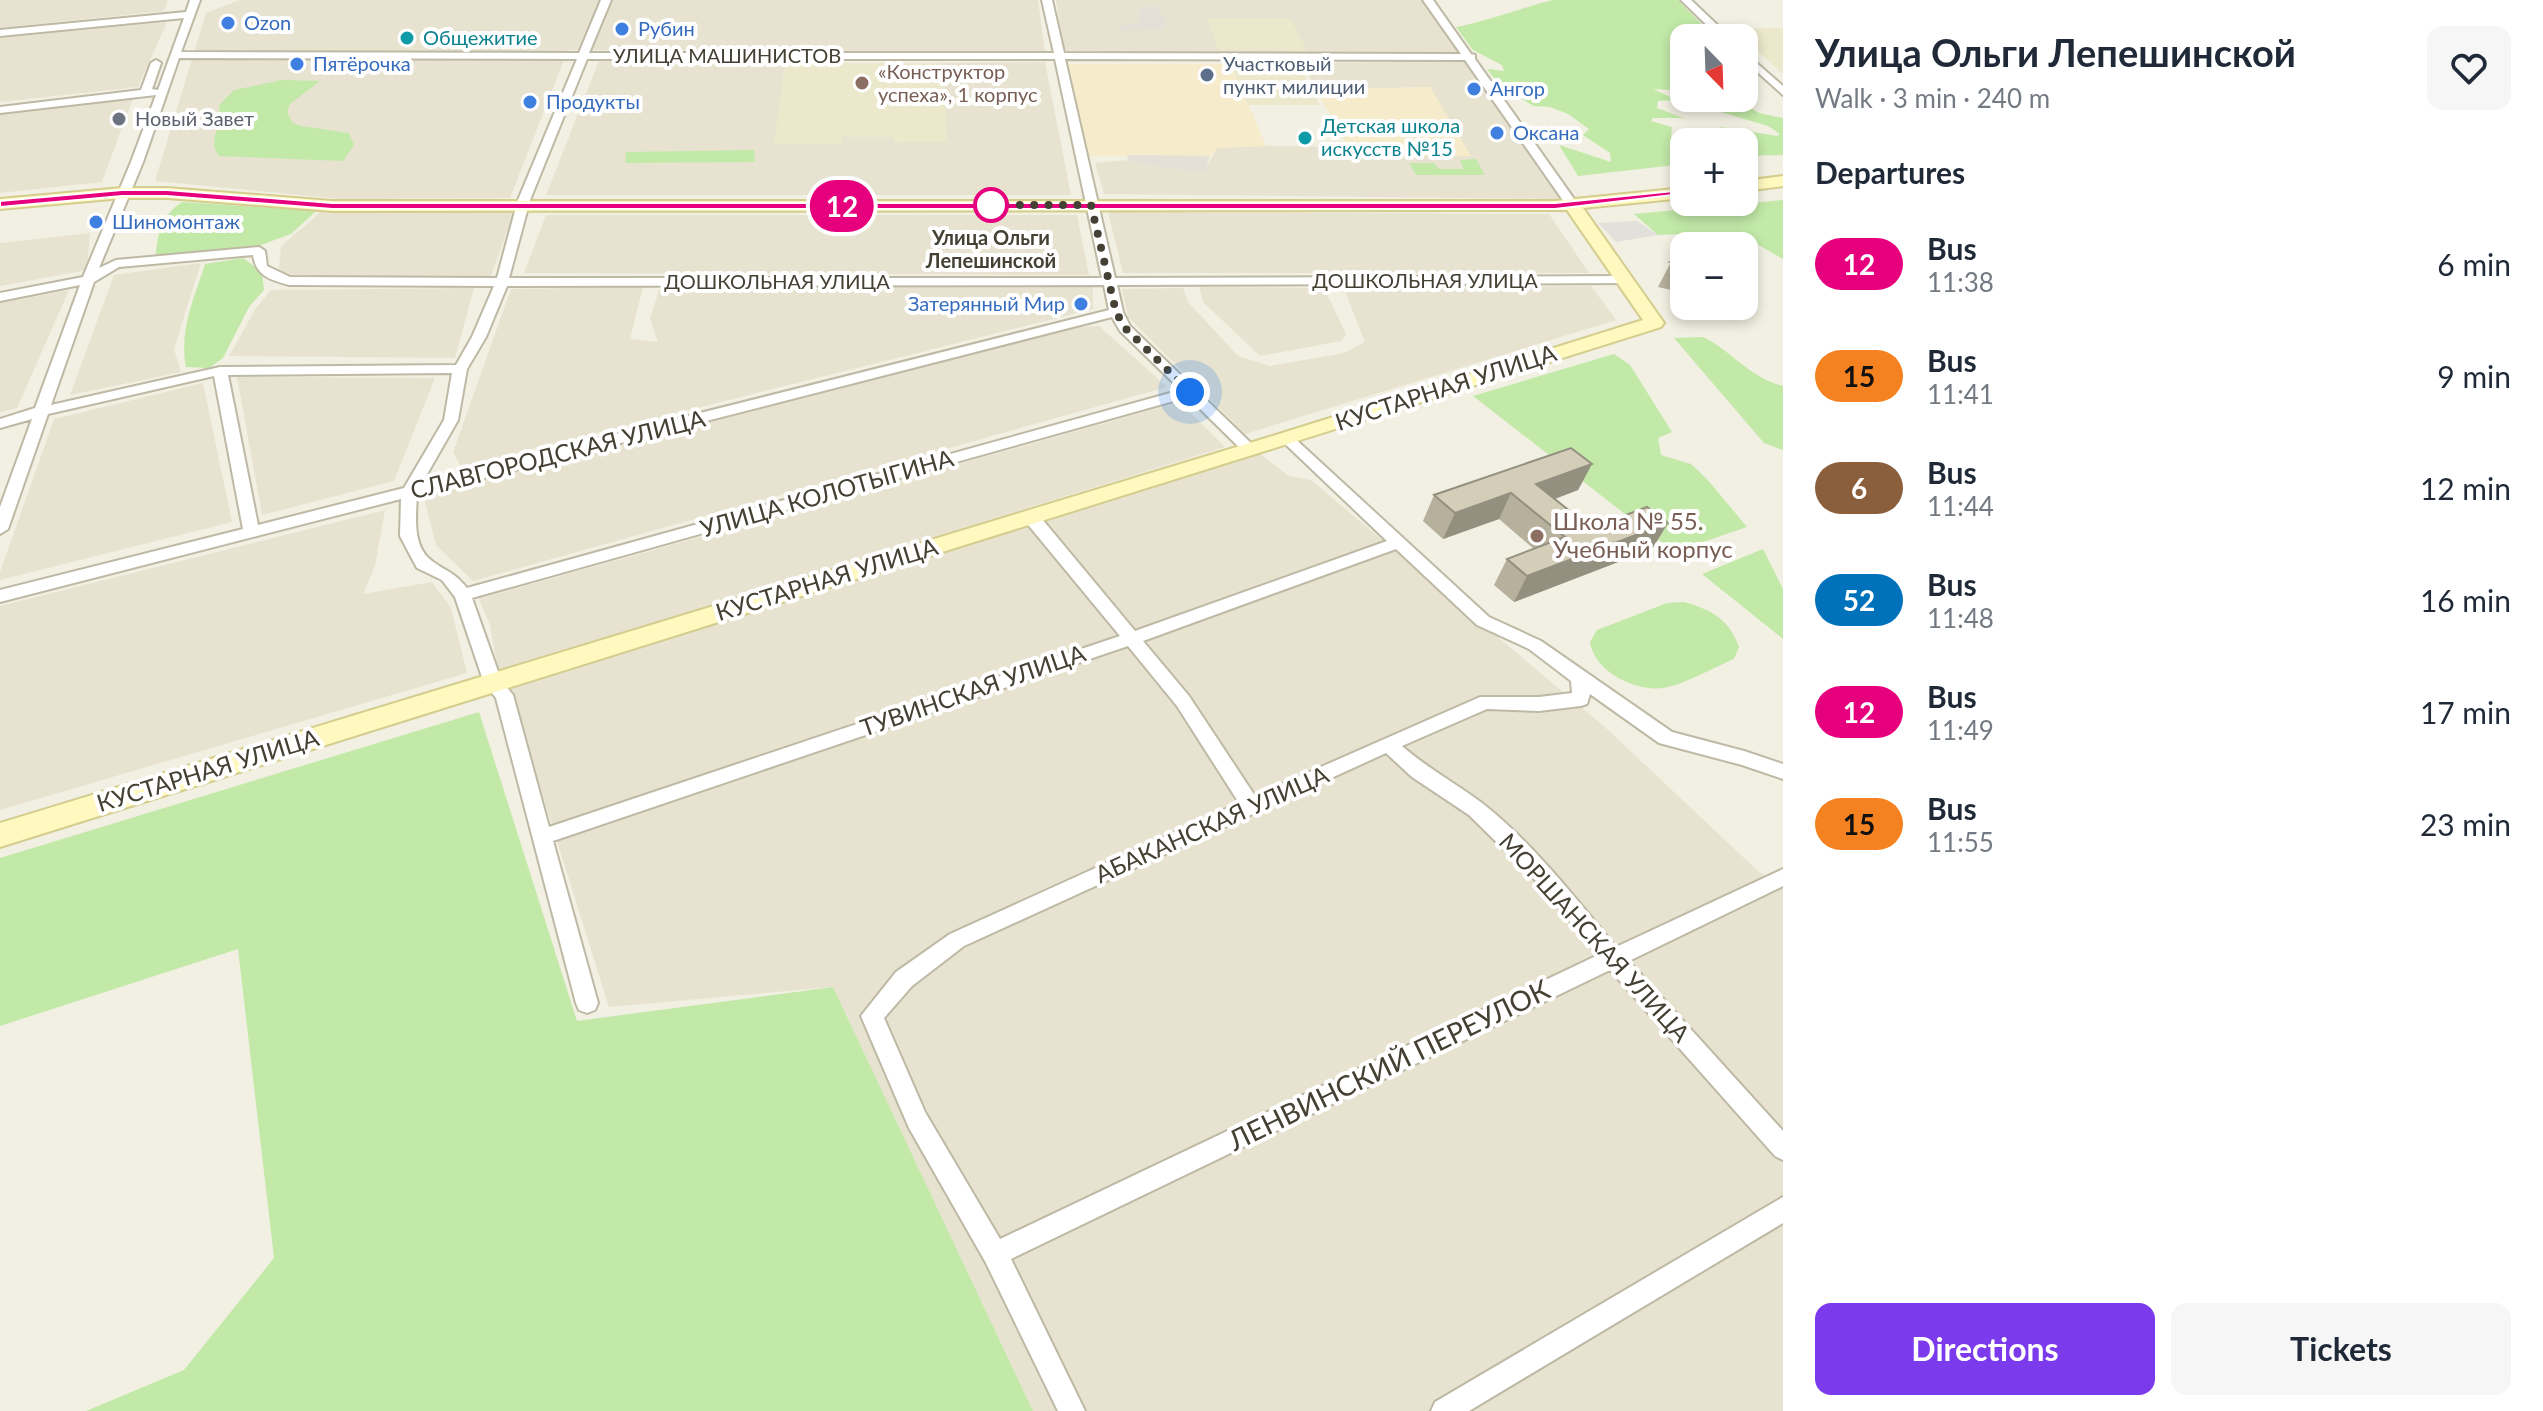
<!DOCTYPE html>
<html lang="en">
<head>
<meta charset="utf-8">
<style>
	body { margin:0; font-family:Lato,sans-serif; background:#f6f6f7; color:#1f2937; height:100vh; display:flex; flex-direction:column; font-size:30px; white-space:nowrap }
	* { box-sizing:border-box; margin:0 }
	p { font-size:26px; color:#747a83 }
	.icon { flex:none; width:44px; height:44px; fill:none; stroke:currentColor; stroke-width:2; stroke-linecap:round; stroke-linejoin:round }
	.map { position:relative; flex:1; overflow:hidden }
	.panel { display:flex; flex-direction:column; background:#fff; width:760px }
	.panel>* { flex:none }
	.badge { padding:0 16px; border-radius:26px; font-size:28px; line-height:52px }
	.needle { width:52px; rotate:157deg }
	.buttons { position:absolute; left:1670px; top:24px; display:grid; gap:16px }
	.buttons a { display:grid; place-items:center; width:88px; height:88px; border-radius:16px; background:#fff; box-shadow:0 4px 12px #0003; font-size:40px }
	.you { position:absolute; width:40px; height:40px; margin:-20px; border:6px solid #fff; border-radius:50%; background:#1a73e8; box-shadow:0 0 0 12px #1a73e833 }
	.map>.badge { position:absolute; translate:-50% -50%; box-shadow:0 0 0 4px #fff }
	h2 { padding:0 32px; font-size:30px; line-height:72px }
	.round { display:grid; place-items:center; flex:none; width:84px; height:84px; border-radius:16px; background:#f6f6f7 }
	.overview { display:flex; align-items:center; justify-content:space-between; height:136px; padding:0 32px }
	h1 { font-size:38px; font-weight:700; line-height:60px }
	.button { display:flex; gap:16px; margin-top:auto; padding:16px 32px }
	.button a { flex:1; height:92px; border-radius:16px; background:#7c3aed; color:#fff; font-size:32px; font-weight:700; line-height:92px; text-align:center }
	.button a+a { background:#f6f6f7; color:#1f2937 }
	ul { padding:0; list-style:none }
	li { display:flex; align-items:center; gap:24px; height:112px; padding:0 32px }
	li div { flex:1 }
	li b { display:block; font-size:30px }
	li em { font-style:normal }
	li .badge { min-width:88px; font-weight:700; text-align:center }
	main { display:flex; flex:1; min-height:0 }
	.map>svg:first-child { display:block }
	.residential { fill:#e7e3d0 }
	.commercial { fill:#f6ebcb }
	.industrial { fill:#e4e0d8 }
	.education { fill:#ece8cb }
	.green { fill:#c2e9a8 }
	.parking { fill:#e2e0db }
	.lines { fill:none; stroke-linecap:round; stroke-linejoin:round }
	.street-casing { stroke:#beb9a5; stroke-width:4 }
	.secondary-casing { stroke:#d4cd8f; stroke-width:4 }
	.street { fill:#fff; fill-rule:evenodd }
	.secondary { fill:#fff9c0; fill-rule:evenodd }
	.wall { fill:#b6b09d }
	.shaded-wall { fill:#949080 }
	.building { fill:#d4cdb7; stroke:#949080; stroke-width:2 }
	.line { fill:#e6007e; stroke:#fff; stroke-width:2 }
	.walk { stroke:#444033; stroke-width:8; stroke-dasharray:0 14.4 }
	.shop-dot { fill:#3f7fe0; stroke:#fff; stroke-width:3 }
	.culture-dot { fill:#0f9aa8; stroke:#fff; stroke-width:3 }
	.service-dot { fill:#5c6f8a; stroke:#fff; stroke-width:3 }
	.education-dot { fill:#8d6e63; stroke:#fff; stroke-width:3 }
	.worship-dot { fill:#6b7280; stroke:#fff; stroke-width:3 }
	.stop-dot { fill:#fff; stroke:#e6007e; stroke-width:4 }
	.labels { text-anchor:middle; stroke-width:8; stroke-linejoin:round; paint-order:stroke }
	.far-shop-label { font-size:20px; fill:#366cbe; stroke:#fff; text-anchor:start }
	.far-culture-label { font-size:20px; fill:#0d838f; stroke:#fff; text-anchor:start }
	.far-street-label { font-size:20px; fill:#444033; stroke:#fff }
	.far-service-label { font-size:20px; fill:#4e5e75; stroke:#fff; text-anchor:start }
	.far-education-label { font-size:20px; fill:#785e54; stroke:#fff; text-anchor:start }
	.far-worship-label { font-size:20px; fill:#5b616d; stroke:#fff; text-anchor:start }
	.far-stop-label { font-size:20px; font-weight:bold; fill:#444033; stroke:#fff }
	.street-label { font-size:24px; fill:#444033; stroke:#fff }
	.education-label { font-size:24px; fill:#785e54; stroke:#fff; text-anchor:start }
	.near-street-label { font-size:28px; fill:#444033; stroke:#fff }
</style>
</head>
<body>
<main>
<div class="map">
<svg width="1783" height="1411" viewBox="0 0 1783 1411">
	<rect width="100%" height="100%" fill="#f2f0e2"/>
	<!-- residential -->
	<path class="residential" d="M 0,0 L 168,0 L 164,11 L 0,28 Z
		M 240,0 L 1038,0 L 1045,52 L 568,50 L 510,198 L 341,199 L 155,181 L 206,13 Z
		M 1056,0 L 1422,0 L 1462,55 L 1064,53 Z
		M 167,22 L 138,87 L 0,102 L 0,38 Z
		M 780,60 L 785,63 L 775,144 L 842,144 L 843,137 L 895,137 L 895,142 L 947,142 L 942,63 L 1045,62 L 1071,195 L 546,195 L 599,61 Z
		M 1467,61 L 1560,199 L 1104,194 L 1095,163 L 1128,160 L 1151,166 L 1204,171 L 1217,148 L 1266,146 L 1413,148 L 1419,156 L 1430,87 L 1316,90 L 1303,63 Z
		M 133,98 L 102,182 L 0,193 L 0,114 Z
		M 322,211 L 514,212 L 491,276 L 278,279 L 281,246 Z
		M 1108,212 L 1549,214 L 1589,273 L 1123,273 Z
		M 546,215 L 1077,215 L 1089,275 L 524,273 Z
		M 90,233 L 87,270 L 0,286 L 0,243 Z
		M 201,263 L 174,349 L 181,372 L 70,395 L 114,275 Z
		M 1591,286 L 1616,320 L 1245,434 L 1128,317 L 1122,289 L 1183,288 L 1188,302 L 1238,356 L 1270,366 L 1344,353 L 1365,342 L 1344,289 Z
		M 643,287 L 630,339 L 658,342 L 650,319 L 660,287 L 1093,287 L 1093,309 L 461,467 L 453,452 L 511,289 Z
		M 1199,287 L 1324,288 L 1346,334 L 1341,341 L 1260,356 L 1203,302 Z
		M 474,288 L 455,358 L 229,356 L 256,308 L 271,290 Z
		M 69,290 L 17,408 L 0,412 L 0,303 Z
		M 1099,326 L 1167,387 L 473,581 L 436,545 L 423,493 L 1066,328 Z
		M 237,377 L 435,378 L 394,481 L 262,515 Z
		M 203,383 L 232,522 L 0,580 L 0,572 L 54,419 Z
		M 1180,402 L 1225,447 L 498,671 L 490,625 L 479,599 Z
		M 1259,453 L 1289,476 L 1311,480 L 1607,729 L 1759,872 L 1783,884 L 1783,1411 L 1033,1411 L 833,987 L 609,1007 L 509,688 Z
		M 385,510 L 375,566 L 363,594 L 432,582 L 451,608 L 467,673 L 0,810 L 0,606 Z"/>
	<!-- commercial -->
	<path class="commercial" d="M 1064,64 L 1231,64 L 1266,146 L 1217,148 L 1210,156 L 1086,156 Z
		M 1430,87 L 1471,156 L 1419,156 L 1413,148 L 1348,147 L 1316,90 Z"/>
	<!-- industrial -->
	<path class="industrial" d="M 1157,6 L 1167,22 L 1163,27 L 1156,30 L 1120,31 L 1118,27 L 1139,21 L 1140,7 Z
		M 1127,155 L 1210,156 L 1205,171 L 1192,171 L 1151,166 L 1128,160 Z"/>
	<!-- education -->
	<path class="education" d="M 1206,18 L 1290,18 L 1307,51 L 1219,50 Z
		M 1783,28 L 1783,74 L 1734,29 Z
		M 785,63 L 942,63 L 947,142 L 895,143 L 894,137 L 843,137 L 842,144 L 774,144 Z
		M 1298,63 L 1320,105 L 1248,105 L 1231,64 Z"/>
	<!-- green -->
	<path class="green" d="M 1553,0 L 1678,0 L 1715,38 L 1684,38 L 1684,95 L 1670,90 L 1653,89 L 1677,100 L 1658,101 L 1657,108 L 1684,118 L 1653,118 L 1651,121 L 1672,127 L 1671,137 L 1684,142 L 1684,164 L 1578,176 L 1559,145 L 1611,162 L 1610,153 L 1583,135 L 1589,129 L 1568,114 L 1550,107 L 1533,106 L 1498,83 L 1487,69 L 1504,71 L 1502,65 L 1473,50 L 1456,27 C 1489,21 1520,8 1553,0 Z
		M 282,80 L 320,81 L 290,104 L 287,112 L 293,123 L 301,126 L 349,133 L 354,145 L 343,161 L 219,156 C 206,141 224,124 219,105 L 234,90 Z
		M 1724,98 L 1735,98 L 1759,113 L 1783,118 L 1783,155 L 1744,156 L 1744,143 L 1747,142 L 1721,132 L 1721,127 L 1777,136 L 1780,134 L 1768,126 L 1714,110 L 1716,105 L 1723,104 Z
		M 754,150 L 755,162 L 625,163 L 626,152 Z
		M 1476,159 L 1485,175 L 1416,175 L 1409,163 L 1434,163 L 1439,169 L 1463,169 L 1460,160 Z
		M 1783,200 L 1783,259 L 1736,232 L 1658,235 L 1634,214 Z
		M 182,202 L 316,211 L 291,234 L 242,252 L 155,261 C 158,236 159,217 182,202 Z
		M 243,258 L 262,272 L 264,290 L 249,307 L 223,358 L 209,368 L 186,367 C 179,329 194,299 205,264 Z
		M 1703,337 C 1732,351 1750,378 1783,386 L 1783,450 L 1764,443 L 1674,338 Z
		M 1614,354 L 1630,365 L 1672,432 L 1658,438 L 1661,455 L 1691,464 L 1707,479 L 1747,527 L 1674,552 L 1473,396 Z
		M 1763,549 L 1783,589 L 1783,639 L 1702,574 Z
		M 1684,602 C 1712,610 1729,619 1739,647 L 1734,659 C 1714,667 1684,685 1663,688 C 1635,692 1594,671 1590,642 L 1597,630 L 1667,603 Z
		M 479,712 L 577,1021 L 833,987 L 1033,1411 L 86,1411 L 184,1370 L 274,1258 L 238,949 L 0,1026 L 0,858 Z"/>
	<!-- parking -->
	<path class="parking" d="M 1637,221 L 1658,235 L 1616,242 L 1598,223 Z"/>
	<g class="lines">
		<defs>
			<path id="street" d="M 190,0 L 200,0 L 181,52 L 579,53 L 601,0 L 611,0 L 589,53 L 1054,53 L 1042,0 L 1052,0 L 1064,53 L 1461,54 L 1423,0 L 1433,0 L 1471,54 L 1475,55 L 1475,59 L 1579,206 L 1577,209 L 1569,209 L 1465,60 L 1065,59 L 1115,278 L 1625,276 L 1629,277 L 1629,283 L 1117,285 L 1123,312 L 1130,326 L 1255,447 L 1255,453 L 1245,453 L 1188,397 L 472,598 L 501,680 L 513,695 L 549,827 L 1120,636 L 1025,521 L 1023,517 L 1025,513 L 1037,513 L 1135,631 L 1387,541 L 1280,439 L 1282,436 L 1292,436 L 1489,617 L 1541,641 L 1672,732 L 1744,751 L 1783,764 L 1783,779 L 1742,765 L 1659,743 L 1590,694 L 1587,704 L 1581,706 L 1539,711 L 1487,709 L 1402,746 C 1427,768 1455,783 1482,803 C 1530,840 1577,900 1616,947 L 1783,869 L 1783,886 L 1629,961 L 1783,1131 L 1783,1160 L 1775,1156 L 1610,970 L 1011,1259 L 1085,1411 L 1058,1411 L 986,1263 L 909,1128 L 861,1016 L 896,972 L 950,934 L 1239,803 L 1177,706 L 1128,646 L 553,841 L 598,1003 L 595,1010 L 587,1013 L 579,1010 L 576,1003 L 496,698 L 484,683 L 455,597 L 442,580 L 417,568 L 400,536 L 401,499 L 0,602 L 0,590 L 243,529 L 214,376 L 48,414 L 8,529 L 0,534 L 0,507 L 32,419 L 0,428 L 0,419 L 35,408 L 80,285 L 0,301 L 0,293 L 83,277 L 131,162 L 156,95 L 0,113 L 0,107 L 141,90 L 151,63 L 156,60 L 161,63 L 152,89 L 158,90 L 184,18 L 0,36 L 0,30 L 186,12 ZM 179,58 L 577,59 L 518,200 L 497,278 L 290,277 L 267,266 L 265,251 L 259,247 L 116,260 L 99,268 L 143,162 ZM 587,59 L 1055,59 L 1102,278 L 509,278 L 530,200 ZM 253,255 C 256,276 271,280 289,285 L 494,286 L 472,337 L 456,365 L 220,367 L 51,405 L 94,282 L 119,267 ZM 1104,285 L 1109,310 L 422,483 L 458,420 L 467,369 L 486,337 L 507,286 ZM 1112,317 L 1120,331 L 1181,390 L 467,588 C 452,570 448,573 432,561 C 412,547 416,516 417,495 ZM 452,373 L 444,420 L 404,488 L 258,525 L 228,375 ZM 1396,549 L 1477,625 L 1529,649 L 1571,681 L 1572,693 L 1539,697 L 1480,697 L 1255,796 L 1189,696 L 1143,641 ZM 1386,753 L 1412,777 L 1469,815 L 1537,882 L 1598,955 L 1000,1239 L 925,1112 L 884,1018 L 912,986 L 964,946 Z
				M 1681,0 L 1691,0 L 1731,38 L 1720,38 Z
				M 1744,52 L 1783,86 L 1783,95 L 1744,60 Z
				M 1783,1197 L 1783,1223 L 1469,1411 L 1431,1411 L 1435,1402 Z"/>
			<path id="secondary" d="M 1783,176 L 1783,186 L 1744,191 L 1744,181 Z
				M 122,188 L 167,188 L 332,201 L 1555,201 L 1684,188 L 1684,198 L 1583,208 L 1664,323 L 1661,327 L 0,847 L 0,823 L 1279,434 L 1643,320 L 1567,210 L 332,211 L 167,198 L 122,198 L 0,209 L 0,199 Z"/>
		</defs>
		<!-- street casing -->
		<use href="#street" class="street-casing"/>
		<!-- secondary casing -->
		<use href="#secondary" class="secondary-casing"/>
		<!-- street -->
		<use href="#street" class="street"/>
		<!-- secondary -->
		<use href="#secondary" class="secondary"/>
	</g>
	<!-- wall -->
	<path class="wall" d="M 1684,258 L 1684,293 L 1658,287 L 1671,262 Z
		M 1592,464 L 1578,490 L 1555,499 L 1591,528 L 1668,523 L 1652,549 L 1514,602 L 1494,585 L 1507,559 L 1534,549 L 1499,519 L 1443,539 L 1423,521 L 1434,495 Z"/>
	<!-- shaded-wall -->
	<path class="shaded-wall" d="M 1592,464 L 1578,490 L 1530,508 L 1536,484 Z
		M 1511,493 L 1499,519 L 1443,539 L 1455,513 Z
		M 1668,523 L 1652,549 L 1514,602 L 1527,576 Z"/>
	<!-- building -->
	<path class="building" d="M 1684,258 L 1684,265 L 1671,262 Z
		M 1571,448 L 1592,464 L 1536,484 L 1591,528 L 1647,507 L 1668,523 L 1527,576 L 1507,559 L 1565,537 L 1511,493 L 1455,513 L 1434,495 Z"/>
	<!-- line -->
	<path class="line" d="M 122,190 L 167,190 L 332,203 L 1555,203 L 1684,190 L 1689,193 L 1555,209 L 332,209 L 167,196 L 122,196 L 0,207 L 0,201 Z"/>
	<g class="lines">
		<!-- walk -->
		<path class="walk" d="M 991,205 L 1091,205 L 1116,312 L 1125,328 L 1190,392"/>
	</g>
	<!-- markers -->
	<g class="shop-dot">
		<circle cx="228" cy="23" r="8"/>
		<circle cx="622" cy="29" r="8"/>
		<circle cx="297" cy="64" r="8"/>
		<circle cx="1474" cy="89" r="8"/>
		<circle cx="530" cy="102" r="8"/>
		<circle cx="1497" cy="133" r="8"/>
		<circle cx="96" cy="222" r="8"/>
		<circle cx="1081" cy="304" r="8"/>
	</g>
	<g class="culture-dot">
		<circle cx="407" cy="38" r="8"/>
		<circle cx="1305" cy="138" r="8"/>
	</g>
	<circle class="service-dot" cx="1207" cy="75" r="8"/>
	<g class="education-dot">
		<circle cx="862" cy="83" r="8"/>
		<circle cx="1537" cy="536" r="8"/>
	</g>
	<circle class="worship-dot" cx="119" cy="119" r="8"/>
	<circle class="stop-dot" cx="991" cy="205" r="16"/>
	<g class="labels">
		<!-- far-shop labels -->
		<g class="far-shop-label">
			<text x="244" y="30">Ozon</text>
			<text x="638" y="36">Рубин</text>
			<text x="313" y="71">Пятёрочка</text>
			<text x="1490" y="96">Ангор</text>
			<text x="546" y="109">Продукты</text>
			<text x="1513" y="140">Оксана</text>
			<text x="112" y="229">Шиномонтаж</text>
			<text x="1065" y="311" text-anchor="end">Затерянный Мир</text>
		</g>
		<!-- far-culture labels -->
		<g class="far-culture-label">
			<text x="423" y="45">Общежитие</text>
			<text x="1321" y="133">Детская школа<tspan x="1321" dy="23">искусств №15</tspan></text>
		</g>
		<!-- far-street labels -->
		<g class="far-street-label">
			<text x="727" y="63">УЛИЦА МАШИНИСТОВ</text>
			<text x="1425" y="288">ДОШКОЛЬНАЯ УЛИЦА</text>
			<text x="777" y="289">ДОШКОЛЬНАЯ УЛИЦА</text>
		</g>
		<!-- far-service labels -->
		<g class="far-service-label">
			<text x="1223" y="71">Участковый<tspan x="1223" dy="23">пункт милиции</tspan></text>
		</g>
		<!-- far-education labels -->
		<g class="far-education-label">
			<text x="878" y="79">«Конструктор<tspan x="878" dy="23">успеха», 1 корпус</tspan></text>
		</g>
		<!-- far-worship labels -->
		<g class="far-worship-label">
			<text x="135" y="126">Новый Завет</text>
		</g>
		<!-- far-stop labels -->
		<g class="far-stop-label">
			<text x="991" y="245">Улица Ольги<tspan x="991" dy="23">Лепешинской</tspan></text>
		</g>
		<!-- street labels -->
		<g class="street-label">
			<text transform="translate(1446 388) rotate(-18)" y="8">КУСТАРНАЯ УЛИЦА</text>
			<text transform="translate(558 455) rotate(-14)" y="8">СЛАВГОРОДСКАЯ УЛИЦА</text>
			<text transform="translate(827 494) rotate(-16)" y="8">УЛИЦА КОЛОТЫГИНА</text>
			<text transform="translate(827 580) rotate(-17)" y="8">КУСТАРНАЯ УЛИЦА</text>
			<text transform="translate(973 691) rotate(-19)" y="8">ТУВИНСКАЯ УЛИЦА</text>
			<text transform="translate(208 771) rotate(-17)" y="8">КУСТАРНАЯ УЛИЦА</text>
			<text transform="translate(1212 825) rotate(-24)" y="8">АБАКАНСКАЯ УЛИЦА</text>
			<text transform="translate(1594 938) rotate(48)" y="8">МОРШАНСКАЯ УЛИЦА</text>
		</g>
		<!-- education labels -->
		<g class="education-label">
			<text x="1553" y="530">Школа № 55.<tspan x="1553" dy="28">Учебный корпус</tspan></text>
		</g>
		<!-- near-street labels -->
		<g class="near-street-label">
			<text transform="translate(1389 1065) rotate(-26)" y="10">ЛЕНВИНСКИЙ ПЕРЕУЛОК</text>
		</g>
	</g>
</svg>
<div class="buttons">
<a><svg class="needle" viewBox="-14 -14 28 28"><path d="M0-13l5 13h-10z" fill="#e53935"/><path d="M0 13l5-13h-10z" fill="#747a83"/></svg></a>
<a>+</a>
<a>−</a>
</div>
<div class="you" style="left:1190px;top:392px"></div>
<b class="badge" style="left:842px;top:206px;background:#e6007e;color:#fff">12</b>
</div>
<section class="panel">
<div class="overview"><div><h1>Улица Ольги Лепешинской</h1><p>Walk · 3 min · 240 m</p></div><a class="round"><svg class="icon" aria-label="heart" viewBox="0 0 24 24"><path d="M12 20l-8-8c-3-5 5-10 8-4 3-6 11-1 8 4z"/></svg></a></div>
<h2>Departures</h2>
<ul>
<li><span class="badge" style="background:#e6007e;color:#fff">12</span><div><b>Bus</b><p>11:38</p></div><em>6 min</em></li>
<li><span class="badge" style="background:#f58220;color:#111">15</span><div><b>Bus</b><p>11:41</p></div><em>9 min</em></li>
<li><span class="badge" style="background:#8b5e3c;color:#fff">6</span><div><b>Bus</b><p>11:44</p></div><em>12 min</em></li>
<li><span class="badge" style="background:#0072bc;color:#fff">52</span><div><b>Bus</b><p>11:48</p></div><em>16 min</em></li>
<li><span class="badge" style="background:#e6007e;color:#fff">12</span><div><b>Bus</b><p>11:49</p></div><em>17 min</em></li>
<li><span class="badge" style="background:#f58220;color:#111">15</span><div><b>Bus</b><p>11:55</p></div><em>23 min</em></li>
</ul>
<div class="button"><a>Directions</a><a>Tickets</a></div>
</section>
</main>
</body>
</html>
